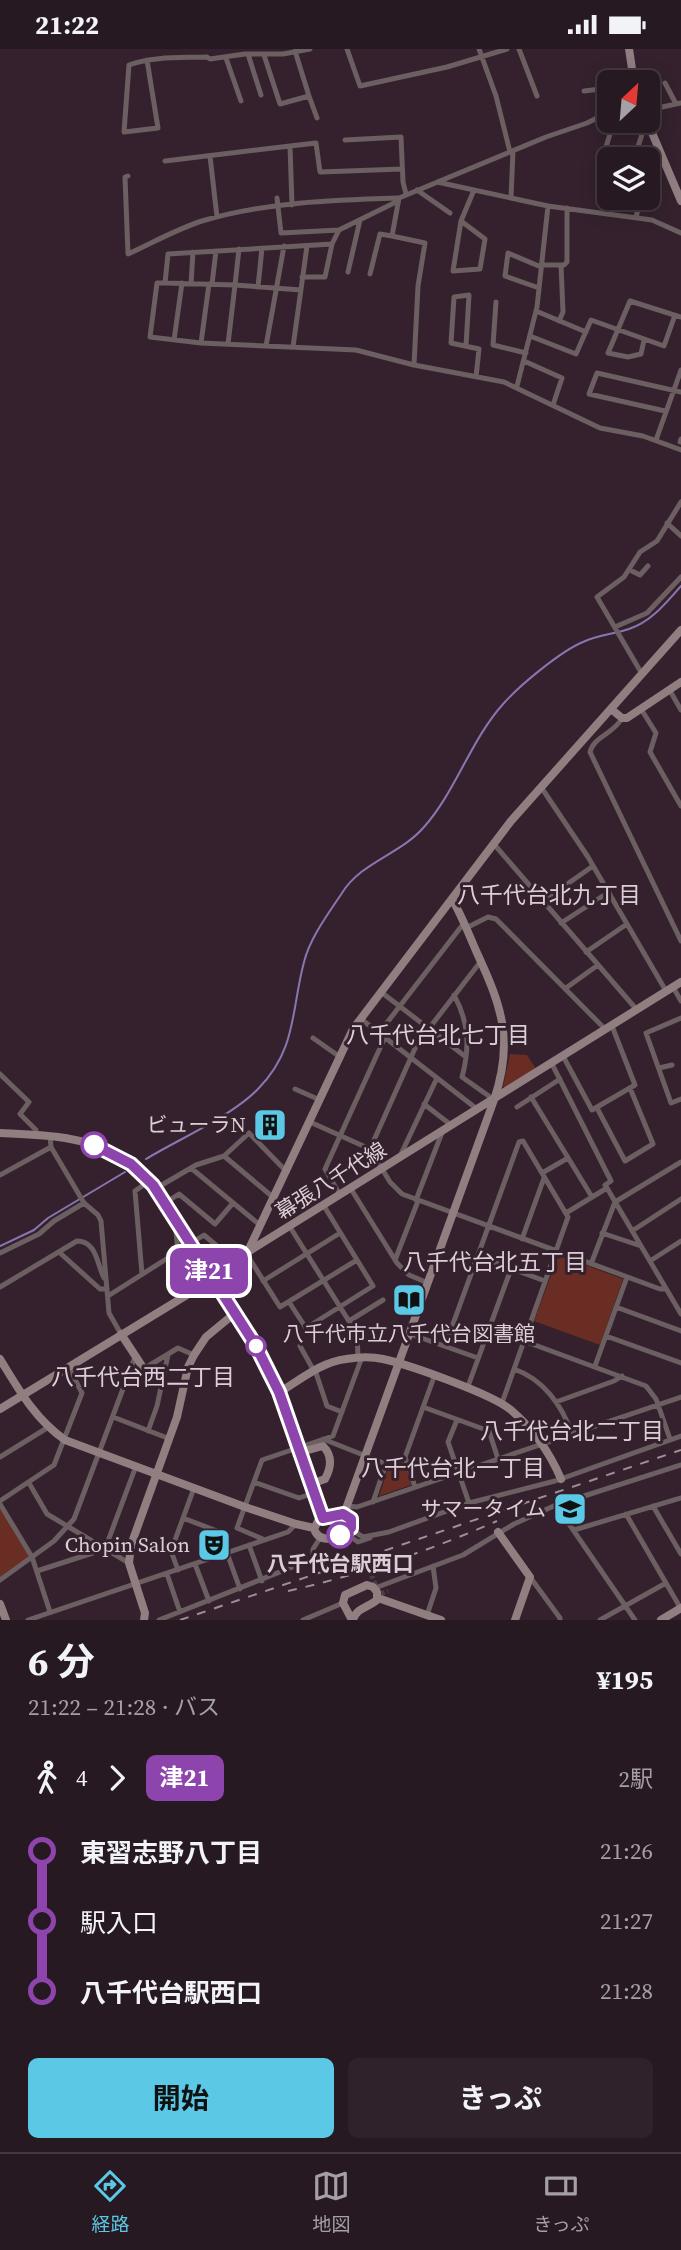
<!DOCTYPE html>
<html lang="ja">
<head>
<meta charset="utf-8">
<style>
	body { margin:0; font-family:"Source Serif 4","Noto Sans JP",serif; background:#2f222a; color:#f1f3f6; height:100vh; display:flex; flex-direction:column; font-size:26px; white-space:nowrap }
	* { box-sizing:border-box; margin:0 }
	p { font-size:23px; color:#a4a0a5 }
	.icon { flex:none; width:38px; height:38px; fill:none; stroke:currentColor; stroke-width:2; stroke-linecap:round; stroke-linejoin:round }
	.map { position:relative; height:1571px; overflow:hidden }
	.details { display:flex; flex-direction:column; background:#271922; flex:1 }
	.details>* { flex:none }
	.badge { padding:0 14px; border-radius:10px; font-size:24px; line-height:46px }
	.needle { width:46px; rotate:26deg }
	.controls { position:absolute; left:597px; top:21px; display:grid; gap:14px }
	.controls a { display:grid; place-items:center; width:63px; height:63px; border-radius:10px; background:#271922; box-shadow:0 4px 18px #0003,0 0 0 2px #433840; font-size:35px }
	.map>.badge { position:absolute; translate:-50% -50%; box-shadow:0 0 0 4px #fff }
	.legs { display:flex; align-items:center; gap:10px; height:77px; padding:0 28px; font-size:23px }
	.legs p { margin-inline-start:auto }
	.summary { display:flex; align-items:center; justify-content:space-between; height:119px; padding:0 28px }
	h1 { font-size:38px; font-weight:700; line-height:52px }
	.cta { display:flex; gap:14px; margin-top:auto; padding:14px 28px }
	.cta a { flex:1; height:80px; border-radius:10px; background:#5bc8e6; color:#111; font-size:28px; font-weight:700; line-height:80px; text-align:center }
	.cta a+a { background:#2f222a; color:#f1f3f6 }
	ul { padding:0 28px; list-style:none }
	li { display:flex; align-items:center; gap:24px; height:70px; font-size:26px }
	li i { display:grid; place-items:center; width:10px; height:100%; margin:0 9px; background:currentColor }
	li i::after { content:''; width:18px; height:18px; margin:-9px; border:5px solid; border-radius:50%; background:#271922 }
	li p { margin-inline-start:auto }
	li:first-child i { background:linear-gradient(#0000 50%,currentColor 0) }
	li:last-child i { background:linear-gradient(currentColor 50%,#0000 0) }
	.status { display:flex; justify-content:space-between; align-items:center; height:49px; padding:0 35px; background:#271922; direction:ltr }
	.status svg { height:19px; fill:currentColor }
	.dock { display:flex; justify-content:space-around; align-items:center; height:98px; border-top:2px solid #433840; background:#271922; font-size:19px; color:#a4a0a5 }
	.dock a { display:grid; justify-items:center; gap:4px }
	.dock .on { color:#5bc8e6 }
	.map>svg:first-child { display:block }
	.green { fill:#6a2d23 }
	.lines { fill:none; stroke-linecap:round; stroke-linejoin:round }
	.stream { stroke:#8876b0; stroke-width:2 }
	.street-tunnel { stroke:#4d3b46; stroke-width:5; stroke-dasharray:5 2.5; stroke-linecap:butt }
	.street { stroke:#6b5f61; stroke-width:5 }
	.secondary { stroke:#917e81; stroke-width:8 }
	.rail { stroke:#9d8e98; stroke-width:2; stroke-dasharray:9 9; stroke-linecap:butt }
	.street-bridge { stroke:#6b5f61; stroke-width:5 }
	.line-1-casing { stroke:#fff; stroke-width:16 }
	.line-1 { stroke:#8e44ad; stroke-width:10 }
	.stop-1-dot { fill:#fff; stroke:#8e44ad; stroke-width:3.5 }
	.labels { text-anchor:middle; stroke-width:6; stroke-linejoin:round; paint-order:stroke }
	.poi-label { font-size:21px; fill:#dbced6; stroke:#34212d; text-anchor:end }
	.street-label { font-size:21px; fill:#dbced6; stroke:#34212d }
	.stop-label { font-size:21px; font-weight:bold; fill:#dbced6; stroke:#34212d }
	.neighbourhood-label { font-size:23px; fill:#dbced6; stroke:#34212d }
</style>
</head>
<body>
<div class="status"><b>21:22</b><svg viewBox="0 0 49 12"><path d="M0 12V9h3v3zM5 12V6h3v6zM10 12V3h3v9zM15 12V0h3v12zM26 1h20v11H26zM47 4h2v5h-2z"/></svg></div>
<div class="map">
<svg width="681" height="1571" viewBox="0 0 681 1571">
	<rect width="100%" height="100%" fill="#34212d"/>
	<!-- green -->
	<path class="green" d="M 510,1005 L 527,1006 L 536,1020 L 506,1039 L 503,1038 Z
		M 563,1208 L 623,1230 L 600,1296 L 534,1272 L 557,1210 Z
		M 404,1413 L 411,1436 L 379,1447 L 390,1414 Z
		M 0,1458 L 29,1508 L 0,1528 Z"/>
	<g class="lines">
		<!-- stream -->
		<path class="stream" d="M 146,1110 C 179,1090 232,1067 258,1040 C 297,1000 291,962 304,913 C 310,889 328,865 342,844 C 361,813 401,805 424,778 C 456,742 471,690 504,654 C 520,636 561,602 583,593 C 597,586 614,585 629,580 C 651,573 666,554 681,537
			M 0,1197 L 34,1181 L 48,1169 L 125,1123"/>
		<!-- street-tunnel -->
		<path class="street-tunnel" d="M 371,1525 L 378,1542
			M 380,1545 L 388,1542"/>
		<!-- street -->
		<path class="street" d="M 347,0 L 360,37 L 447,18 L 507,0
			M 479,0 L 496,47 L 510,103
			M 519,0 L 537,47
			M 248,5 L 261,46
			M 264,6 L 280,55 L 309,47 L 295,2
			M 226,9 L 241,52
			M 147,11 L 158,79 L 124,83 L 129,16 C 153,7 181,9 207,8 L 210,10 L 245,5 L 283,5 L 310,0
			M 665,34 L 676,55
			M 584,42 L 609,39
			M 309,47 L 317,69
			M 648,61 L 681,54
			M 609,63 L 587,74 L 546,88 L 399,149 L 394,154 L 339,181 L 332,195 L 168,205 L 165,234 L 157,234 L 150,288 L 201,294 L 356,301 L 414,316 L 504,333 L 600,379 L 643,387 L 681,401
			M 345,91 L 401,88 L 403,133 L 406,145
			M 210,107 L 217,168
			M 634,110 L 646,73
			M 165,112 L 290,97
			M 609,112 L 602,111 L 614,72
			M 128,127 L 125,128 L 128,205 C 152,194 177,180 202,172 C 265,153 333,151 399,149 L 392,187 L 425,194 L 418,237 L 414,316
			M 648,128 L 649,123
			M 437,133 L 548,157 L 652,171 L 681,184
			M 417,141 L 450,164
			M 511,148 L 513,102
			M 277,149 L 281,184 L 339,181
			M 292,156 L 290,97 L 316,94 L 320,123 L 402,120
			M 636,168 L 641,149
			M 461,172 L 485,190 L 480,220 L 453,222 L 461,172 L 474,141
			M 239,200 L 235,236 L 301,241
			M 541,216 L 564,216 L 567,213 L 567,159
			M 348,223 L 360,171
			M 370,225 L 380,185 L 392,187
			M 302,228 L 325,228 L 332,195
			M 165,234 L 235,236 L 228,295
			M 191,235 L 193,203
			M 212,235 L 216,202
			M 258,238 L 262,199
			M 539,239 L 505,227 L 508,204 L 541,218
			M 496,253 L 493,296 L 526,304
			M 536,262 L 586,283
			M 559,272 L 563,263 L 561,216
			M 530,287 L 576,305 L 591,271 L 664,297 L 675,266
			M 174,291 L 182,234
			M 644,291 L 641,305 L 628,308 L 608,304 L 630,252 L 681,268
			M 201,294 L 209,235
			M 266,297 L 284,197
			M 466,297 L 469,246 L 454,248 L 451,294 L 479,300 L 476,328
			M 293,298 L 307,197
			M 524,312 L 562,329 L 553,356
			M 517,337 L 537,258 L 548,157
			M 665,362 L 589,345 L 597,324 L 681,343
			M 656,391 L 681,321
			M 680,393 L 681,390
			M 667,474 L 681,487
			M 630,521 L 640,526 L 648,517
			M 615,578 L 647,564 L 681,528
			M 642,625 L 597,548 L 624,528 L 640,503 L 657,492 L 681,453
			M 669,640 L 681,661
			M 641,660 L 656,684 L 650,703 L 681,757
			M 622,669 C 614,685 594,687 590,703 L 681,892
			M 541,738 L 588,808 L 666,942
			M 493,794 L 637,961
			M 543,852 L 593,817
			M 561,874 L 609,843
			M 466,879 L 488,868 L 496,870 L 606,981
			M 586,903 L 627,875
			M 673,938 L 681,952
			M 566,939 L 598,916
			M 381,943 L 466,1008
			M 454,946 C 469,973 470,999 462,1028 L 493,1050
			M 681,969 L 646,984 L 671,1054 L 681,1050
			M 361,970 L 477,1060
			M 379,984 L 464,874
			M 313,989 L 340,1008
			M 563,1007 L 592,1061 L 635,1036 L 612,977
			M 552,1015 L 611,1132 L 605,1136 L 607,1139 L 566,1164
			M 659,1019 L 672,1016
			M 0,1025 L 29,1053 L 20,1065 L 36,1081 L 34,1086
			M 295,1040 L 320,1051
			M 531,1048 L 592,1148
			M 424,1055 L 451,1076
			M 517,1058 L 560,1030
			M 597,1059 L 625,1112 L 653,1095 L 630,1039
			M 310,1073 L 370,1100 L 390,1133 L 402,1145 L 660,1240 L 666,1240
			M 50,1087 L 51,1098 L 84,1154 L 98,1166 L 101,1172 L 109,1264 L 121,1285
			M 370,1100 L 417,995 L 481,912
			M 401,1105 L 437,1029
			M 224,1107 L 274,1149
			M 191,1119 L 261,1177
			M 542,1124 L 568,1109
			M 0,1126 L 51,1098
			M 607,1139 L 681,1265
			M 155,1140 L 196,1116 L 224,1107 L 249,1084 L 287,1123
			M 351,1140 L 397,1214 L 409,1226 L 428,1234
			M 340,1146 L 325,1120 L 385,988
			M 416,1151 L 443,1081
			M 165,1154 L 179,1145 L 215,1175 L 233,1154
			M 290,1178 L 357,1285 L 358,1308
			M 632,1182 L 681,1150
			M 602,1184 L 641,1197
			M 522,1190 L 544,1129
			M 59,1203 L 100,1240 L 107,1240
			M 178,1203 L 176,1182 L 178,1173
			M 0,1204 L 39,1185 L 54,1172 L 84,1154
			M 246,1204 L 280,1258 L 357,1211
			M 477,1207 L 545,1232
			M 395,1211 L 418,1152
			M 650,1212 L 681,1192
			M 591,1215 L 615,1153 L 681,1113
			M 142,1225 L 135,1142 L 149,1132
			M 263,1232 L 340,1184
			M 0,1238 L 77,1192 C 97,1192 97,1216 104,1229
			M 108,1247 L 204,1186 L 237,1214
			M 289,1253 L 306,1279 L 373,1237 L 324,1157
			M 616,1258 L 681,1282
			M 349,1272 L 383,1251
			M 410,1285 L 478,1309
			M 606,1287 L 681,1314
			M 524,1292 L 646,1337 L 656,1350 L 670,1390
			M 300,1297 L 314,1322
			M 445,1297 L 519,1093 L 523,1092 L 568,1168 L 502,1354
			M 595,1317 L 627,1228
			M 514,1320 C 543,1330 562,1356 572,1385
			M 315,1321 L 327,1357 L 342,1363
			M 127,1330 L 178,1299 L 194,1306
			M 467,1340 L 511,1220
			M 556,1353 L 614,1332 L 622,1327
			M 423,1358 L 489,1382 L 498,1410
			M 113,1368 L 170,1390
			M 457,1371 L 448,1393 L 469,1454
			M 148,1382 L 157,1357 L 168,1306
			M 323,1390 L 386,1415 L 373,1453
			M 0,1408 L 47,1379
			M 254,1433 L 299,1449 L 314,1444
			M 29,1434 L 47,1465 L 129,1514
			M 415,1438 L 405,1408 L 434,1328
			M 0,1452 L 54,1416 L 82,1344 L 69,1319
			M 0,1455 L 32,1508 L 50,1563
			M 556,1456 L 635,1571
			M 347,1457 L 357,1458 L 681,1348
			M 653,1457 L 681,1505
			M 626,1465 L 681,1560
			M 183,1469 L 217,1482 L 225,1505
			M 350,1480 L 363,1488 L 389,1483 L 469,1454 L 555,1432 L 681,1387
			M 574,1481 L 681,1449
			M 265,1491 L 237,1479 L 262,1411 L 333,1387 L 362,1308
			M 249,1496 L 262,1532
			M 227,1504 L 240,1540
			M 195,1515 L 209,1552
			M 178,1521 L 171,1502 L 194,1439
			M 37,1522 L 105,1500 L 136,1417
			M 167,1525 L 180,1563
			M 530,1528 L 560,1569 L 560,1571
			M 0,1531 L 54,1492 L 74,1470 L 135,1308
			M 375,1539 L 463,1506 L 514,1475 L 556,1456 L 681,1416
			M 427,1566 L 436,1539 L 433,1517
			M 28,1571 L 288,1483 L 296,1475
			M 159,1571 L 310,1511 L 313,1510 L 313,1500 L 320,1489
			M 303,1571 L 343,1554
			M 600,1571 L 666,1534"/>
		<!-- secondary -->
		<path class="secondary" d="M 629,0 L 634,33
			M 647,72 L 681,152
			M 611,660 L 622,669 L 627,669 L 681,633
			M 0,1084 C 40,1086 83,1086 119,1107 C 153,1127 172,1164 193,1196 C 223,1243 258,1291 279,1343 C 297,1383 308,1427 323,1469
			M 248,1202 L 353,980 L 511,772 L 681,581
			M 121,1285 L 144,1320
			M 0,1310 C 19,1341 35,1370 65,1391 L 245,1458 L 296,1475 L 314,1479
			M 280,1343 C 300,1331 321,1313 346,1310 C 358,1308 370,1307 383,1310 C 410,1316 492,1345 511,1361 C 532,1379 550,1404 561,1430
			M 0,1360 L 231,1219 L 246,1204 L 681,933
			M 301,1403 L 323,1397 C 333,1407 331,1419 325,1430 L 311,1435
			M 338,1465 C 348,1465 356,1471 349,1481 C 338,1489 320,1496 314,1480 L 318,1472 Z
			M 344,1465 L 494,1051 C 514,992 502,958 477,904 C 469,886 462,867 452,850
			M 498,1483 L 530,1528 L 515,1571
			M 378,1549 L 441,1571
			M 0,1555 L 6,1571
			M 144,1571 L 145,1564 L 129,1514 L 131,1496 L 177,1368 L 188,1318 L 194,1306 L 206,1288 L 235,1264
			M 352,1571 L 343,1554 L 345,1546 L 367,1536 L 373,1538 L 377,1543 L 377,1551 C 369,1558 356,1559 353,1571
			M 661,1571 L 681,1559"/>
		<!-- rail -->
		<path class="rail" d="M 288,1542 C 359,1526 431,1501 497,1472
			M 180,1571 L 681,1401"/>
		<!-- street-bridge -->
		<path class="street-bridge" d="M 324,1457 L 338,1479 L 358,1493 L 370,1489"/>
	</g>
	<g class="lines">
		<defs>
			<path id="line-1" d="M 94,1096 L 131,1115 L 153,1136 L 256,1297 L 279,1343 L 323,1469 L 343,1465 L 351,1470 L 351,1479 L 340,1486"/>
		</defs>
		<!-- line-1 casing -->
		<use href="#line-1" class="line-1-casing"/>
		<!-- line-1 -->
		<use href="#line-1" class="line-1"/>
	</g>
	<!-- icons -->
	<defs>
		<symbol id="building-square" viewBox="-11 -11 22 22"><rect x="-9" y="-9" width="18" height="18" rx="4" fill="#5bc8e6" stroke="#34212d"/><path d="M-4-6H4V6H1V3H-1V6H-4ZM-2.5-4.3h1.7v1.8h-1.7ZM.8-4.3h1.7v1.8H.8ZM-2.5-1h1.7V.8h-1.7ZM.8-1h1.7V.8H.8Z" fill="#111"/></symbol>
		<symbol id="library-square" viewBox="-11 -11 22 22"><rect x="-9" y="-9" width="18" height="18" rx="4" fill="#5bc8e6" stroke="#34212d"/><path d="M-6-4Q-3-5.5-.7-3.5V5Q-3 3-6 4ZM6-4Q3-5.5 .7-3.5V5Q3 3 6 4Z" fill="#111"/></symbol>
		<symbol id="school-square" viewBox="-11 -11 22 22"><rect x="-9" y="-9" width="18" height="18" rx="4" fill="#5bc8e6" stroke="#34212d"/><path d="M0-5L7-2L0 1L-7-2ZM-4 1L0 2.5L4 1V4Q0 6-4 4Z" fill="#111"/></symbol>
		<symbol id="theatre-square" viewBox="-11 -11 22 22"><rect x="-9" y="-9" width="18" height="18" rx="4" fill="#5bc8e6" stroke="#34212d"/><path d="M-5-5.5Q0-4 5-5.5V0Q5 5 0 6Q-5 5-5 0ZM-3.3-2.5H-1v1.5H-3.3ZM1-2.5H3.3v1.5H1ZM-2.8 1Q0 5.5 2.8 1Z" fill="#111"/></symbol>
	</defs>
	<g fill-rule="evenodd">
		<use href="#building-square" x="251" y="1057" width="38" height="38"/>
		<use href="#library-square" x="390" y="1232" width="38" height="38"/>
		<use href="#school-square" x="551" y="1441" width="38" height="38"/>
		<use href="#theatre-square" x="195" y="1477" width="38" height="38"/>
	</g>
	<!-- markers -->
	<g class="stop-1-dot">
		<circle cx="94" cy="1096" r="12"/>
		<circle cx="256" cy="1297" r="9"/>
		<circle cx="340" cy="1486" r="12"/>
	</g>
	<g class="labels">
		<!-- poi labels -->
		<g class="poi-label">
			<text x="246" y="1083">ビューラN</text>
			<text x="409" y="1292" text-anchor="middle">八千代市立八千代台図書館</text>
			<text x="546" y="1467">サマータイム</text>
			<text x="190" y="1503">Chopin Salon</text>
		</g>
		<!-- street labels -->
		<g class="street-label">
			<text transform="translate(331 1132) rotate(-32)" y="7">幕張八千代線</text>
		</g>
		<!-- stop labels -->
		<g class="stop-label">
			<text x="340" y="1522">八千代台駅西口</text>
		</g>
		<!-- neighbourhood labels -->
		<g class="neighbourhood-label">
			<text x="549" y="854">八千代台北九丁目</text>
			<text x="438" y="994">八千代台北七丁目</text>
			<text x="495" y="1221">八千代台北五丁目</text>
			<text x="143" y="1336">八千代台西二丁目</text>
			<text x="572" y="1390">八千代台北二丁目</text>
			<text x="453" y="1427">八千代台北一丁目</text>
		</g>
	</g>
</svg>
<div class="controls">
<a><svg class="needle" viewBox="-14 -14 28 28"><path d="M0-13l5 13h-10z" fill="#e53935"/><path d="M0 13l5-13h-10z" fill="#a4a0a5"/></svg></a>
<a><svg class="icon" aria-label="layers" viewBox="0 0 24 24"><path d="M12 4l9 5-9 5-9-5zM3 14l9 5 9-5"/></svg></a>
</div>
<b class="badge" style="left:209px;top:1222px;background:#8e44ad;color:#fff">津21</b>
</div>
<section class="details">
<div class="summary"><div><h1>6 分</h1><p>21:22 – 21:28 · バス</p></div><b>¥195</b></div>
<div class="legs"><svg class="icon" aria-label="walk" viewBox="0 0 24 24"><circle cx="13" cy="4" r="2"/><path d="M13 8l-2 6 4 7M11 14l-3 7M7 12l3-4h3l4 4"/></svg>4<svg class="icon" aria-label="forward" viewBox="0 0 24 24"><path d="M9 5l7 7-7 7"/></svg><b class="badge" style="background:#8e44ad;color:#fff">津21</b><p>2駅</p></div>
<ul>
<li><i style="color:#8e44ad"></i><b>東習志野八丁目</b><p>21:26</p></li>
<li><i style="color:#8e44ad"></i><span>駅入口</span><p>21:27</p></li>
<li><i style="color:#8e44ad"></i><b>八千代台駅西口</b><p>21:28</p></li>
</ul>
<div class="cta"><a>開始</a><a>きっぷ</a></div>
</section>
<nav class="dock">
<a class="on"><svg class="icon" aria-label="directions" viewBox="0 0 24 24"><path d="M12 3l9 9-9 9-9-9zM9 14v-3h6M13 9l2 2-2 2"/></svg>経路</a>
<a><svg class="icon" aria-label="map" viewBox="0 0 24 24"><path d="M3 6l6-2 6 2 6-2v14l-6 2-6-2-6 2zM9 4v14M15 6v14"/></svg>地図</a>
<a><svg class="icon" aria-label="tickets" viewBox="0 0 24 24"><path d="M3 7h18v10H3zM15 7v10"/></svg>きっぷ</a>
</nav>
</body>
</html>
